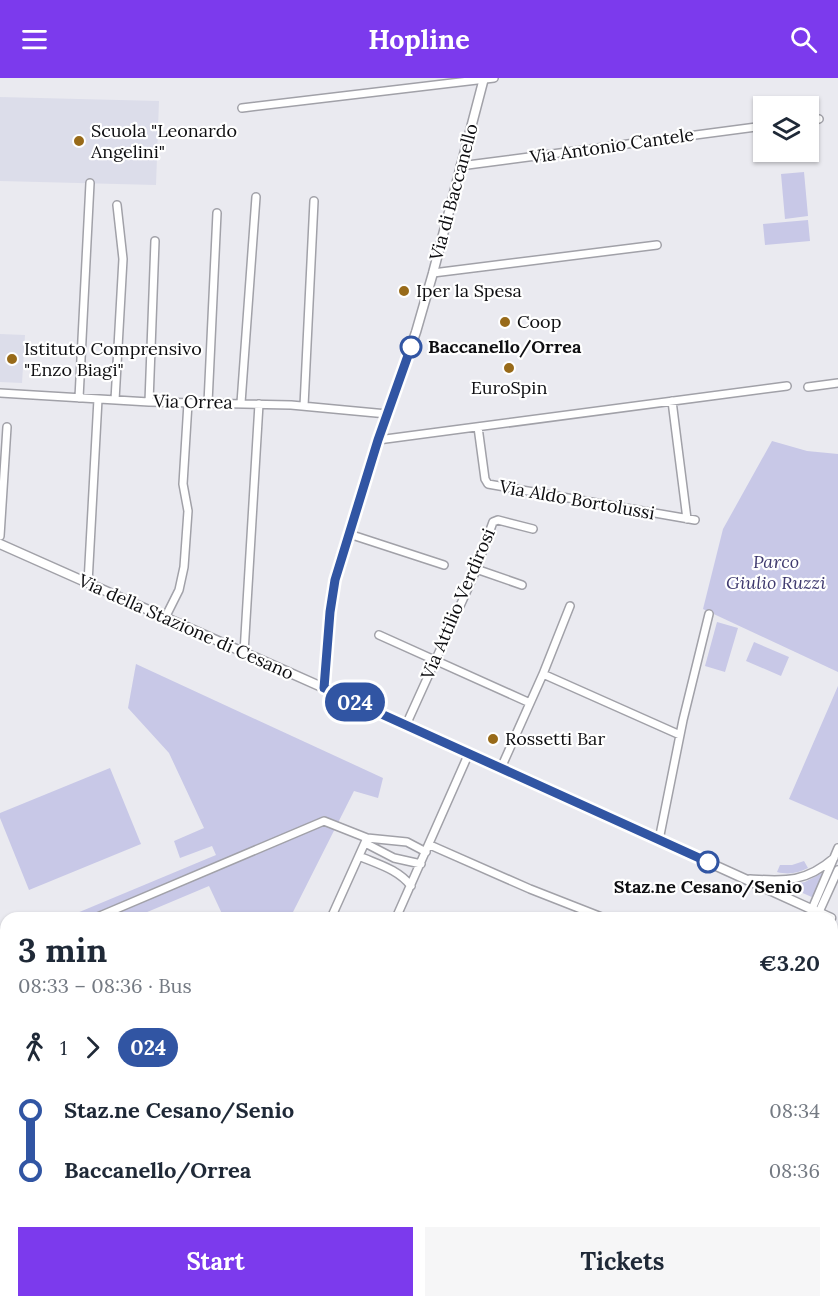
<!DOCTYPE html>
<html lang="en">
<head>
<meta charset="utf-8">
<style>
	body { margin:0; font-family:Lora,serif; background:#f6f6f7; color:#1f2937; height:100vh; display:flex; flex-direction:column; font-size:22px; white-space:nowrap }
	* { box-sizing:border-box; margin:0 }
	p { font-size:20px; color:#747a83 }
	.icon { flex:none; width:33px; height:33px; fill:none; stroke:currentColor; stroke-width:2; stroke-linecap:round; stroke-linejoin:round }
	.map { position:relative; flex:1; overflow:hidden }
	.side { position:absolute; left:0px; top:834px; width:838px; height:396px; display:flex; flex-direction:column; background:#fff; border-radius:18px 18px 0 0; box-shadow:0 2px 4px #0004 }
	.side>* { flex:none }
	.badge { padding:0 12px; border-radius:20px; font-size:21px; line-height:39px }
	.controls { position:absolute; left:753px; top:18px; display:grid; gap:12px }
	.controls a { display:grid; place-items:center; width:66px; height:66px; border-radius:0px; background:#fff; box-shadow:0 2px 4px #0004; font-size:30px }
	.map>.badge { position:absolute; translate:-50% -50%; box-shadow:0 0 0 3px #fff }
	.legs { display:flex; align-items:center; gap:9px; height:66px; padding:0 18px; font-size:20px }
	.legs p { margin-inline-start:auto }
	.summary { display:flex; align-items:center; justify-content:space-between; height:102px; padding:0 18px }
	h1 { font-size:33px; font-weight:800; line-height:45px }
	.action { display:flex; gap:12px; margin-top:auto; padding:12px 18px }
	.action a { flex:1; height:69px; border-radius:0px; background:#7c3aed; color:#fff; font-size:24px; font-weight:800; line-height:69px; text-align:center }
	.action a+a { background:#f6f6f7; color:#1f2937 }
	ul { padding:0 18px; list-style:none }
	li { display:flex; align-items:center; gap:21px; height:60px; font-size:22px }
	li i { display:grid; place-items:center; width:9px; height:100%; margin:0 8px; background:currentColor }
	li i::after { content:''; width:15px; height:15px; margin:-8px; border:4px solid; border-radius:50%; background:#fff }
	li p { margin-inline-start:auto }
	li:first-child i { background:linear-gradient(#0000 50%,currentColor 0) }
	li:last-child i { background:linear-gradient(currentColor 50%,#0000 0) }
	header { display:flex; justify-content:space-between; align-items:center; height:78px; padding:0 18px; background:#7c3aed; color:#fff; font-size:27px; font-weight:800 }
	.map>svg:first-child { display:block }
	.built { fill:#dcddea }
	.green { fill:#c8c8e7 }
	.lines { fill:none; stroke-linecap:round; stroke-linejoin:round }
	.minor-casing { stroke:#a1a1a8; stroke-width:10 }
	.tertiary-casing { stroke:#a1a1a8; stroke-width:11 }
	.minor { stroke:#fff; stroke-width:7 }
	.tertiary { stroke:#fff; stroke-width:8 }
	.line-1-casing { stroke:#fff; stroke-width:14 }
	.line-1 { stroke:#3155a3; stroke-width:9 }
	.poi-dot { fill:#986a19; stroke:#fff; stroke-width:2 }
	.stop-1-dot { fill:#fff; stroke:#3155a3; stroke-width:3 }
	.labels { text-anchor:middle; stroke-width:4.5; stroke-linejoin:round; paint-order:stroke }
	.poi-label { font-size:18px; fill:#0e0e11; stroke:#fff; text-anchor:start }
	.street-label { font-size:18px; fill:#0e0e11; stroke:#fff }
	.stop-label { font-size:18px; font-weight:bold; fill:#0e0e11; stroke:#fff; text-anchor:start }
	.park-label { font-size:18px; font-style:italic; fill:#3f3a6f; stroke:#fff }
</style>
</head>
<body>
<header><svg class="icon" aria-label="menu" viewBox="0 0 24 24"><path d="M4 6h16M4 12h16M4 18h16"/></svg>Hopline<svg class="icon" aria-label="search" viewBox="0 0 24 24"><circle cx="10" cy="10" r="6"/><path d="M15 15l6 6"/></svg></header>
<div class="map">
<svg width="838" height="1230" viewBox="0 0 838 1230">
	<rect width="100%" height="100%" fill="#eaeaf0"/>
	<!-- built -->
	<path class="built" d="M 0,19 L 159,23 L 156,107 L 0,103 Z
		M 0,256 L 25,257 L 22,305 L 0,304 Z"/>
	<!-- green -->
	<path class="green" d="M 804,94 L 808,138 L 785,141 L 781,96 Z
		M 808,142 L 810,163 L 765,167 L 763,146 Z
		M 772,363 L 807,373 L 838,376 L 838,594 L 703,531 L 723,451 Z
		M 717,544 L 738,550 L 725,594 L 705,588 Z
		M 754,564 L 789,579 L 781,598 L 746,583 Z
		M 136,586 L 383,700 L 378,720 L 354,713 L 292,836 L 300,840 L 224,840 L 209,808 L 133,840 L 65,840 L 216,777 L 212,768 L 180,780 L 174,763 L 204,750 L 169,675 L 128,630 Z
		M 838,608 L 838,742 L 789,721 Z
		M 110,690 L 141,766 L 29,812 L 0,740 L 0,735 Z
		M 804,783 L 808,790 C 798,795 789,797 777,794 L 780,787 L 792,787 Z
		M 822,795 L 824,795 L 814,820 L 789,809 L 789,807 L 805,804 Z
		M 833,1158 L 838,1159 L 838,1230 L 814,1230 L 795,1224 L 832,1224 Z"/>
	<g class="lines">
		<defs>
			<path id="minor" d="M 242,30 L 494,0
				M 808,43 L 819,41
				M 460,88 L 764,48
				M 433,195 L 657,167
				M 808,309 L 838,305
				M 0,315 L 149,324 L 291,327 L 387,336
				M 79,320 L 90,105
				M 115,322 L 123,181 L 117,127
				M 672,323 L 687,441
				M 149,324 L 155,163
				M 208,325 L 217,135
				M 241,325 L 256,119
				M 304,328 L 314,123
				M 478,349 L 485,401 L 488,406 L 695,442
				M 378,362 L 787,308
				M 349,456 L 444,487
				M 0,458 L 7,349
				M 476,491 L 522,507
				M 88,505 L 98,321
				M 165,540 L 179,512 L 184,489 L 188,433 L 183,406 L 188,325
				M 379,557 L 530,625
				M 244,575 L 259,326
				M 543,596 L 680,657
				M 406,647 L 474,497 L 493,444 L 498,442 L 533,451
				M 501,690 L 543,596 L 570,528
				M 659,762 L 683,642 L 709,536
				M 365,765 L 394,780 L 421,786
				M 430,767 L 530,811 L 604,840
				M 359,778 C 377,786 398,791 411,808
				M 750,801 C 785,803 805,805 834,780
				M 812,831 L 838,770
				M 819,834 L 838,792
				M 95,840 L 324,743 L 367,760 L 407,764 L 426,774
				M 331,840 L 367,760
				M 396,840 L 469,675
				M 0,881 L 6,878
				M 832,906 L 838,908
				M 832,943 L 838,933
				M 0,1064 L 6,1061
				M 216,1230 L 219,1224"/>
			<path id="tertiary" d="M 0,466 L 324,610 L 831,840
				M 324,610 L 330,534 L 337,492 L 378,362 L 416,254 L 433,195 L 484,0"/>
		</defs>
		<!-- minor casing -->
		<use href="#minor" class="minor-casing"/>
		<!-- tertiary casing -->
		<use href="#tertiary" class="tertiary-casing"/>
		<!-- minor -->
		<use href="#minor" class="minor"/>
		<!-- tertiary -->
		<use href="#tertiary" class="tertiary"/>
	</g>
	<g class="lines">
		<defs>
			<path id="line-1" d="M 411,269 L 378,362 L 335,502 L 330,534 L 324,610 L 708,784"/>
		</defs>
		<!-- line-1 casing -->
		<use href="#line-1" class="line-1-casing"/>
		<!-- line-1 -->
		<use href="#line-1" class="line-1"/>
	</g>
	<!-- markers -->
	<g class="poi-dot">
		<circle cx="79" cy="63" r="6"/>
		<circle cx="404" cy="213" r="6"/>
		<circle cx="505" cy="244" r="6"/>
		<circle cx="12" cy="281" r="6"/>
		<circle cx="509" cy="290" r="6"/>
		<circle cx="493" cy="661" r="6"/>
	</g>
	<g class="stop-1-dot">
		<circle cx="411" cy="269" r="10"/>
		<circle cx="708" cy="784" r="10"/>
	</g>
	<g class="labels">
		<!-- poi labels -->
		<g class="poi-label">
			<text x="91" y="59">Scuola "Leonardo<tspan x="91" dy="21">Angelini"</tspan></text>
			<text x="416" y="219">Iper la Spesa</text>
			<text x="517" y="250">Coop</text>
			<text x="24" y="277">Istituto Comprensivo<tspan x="24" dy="21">"Enzo Biagi"</tspan></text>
			<text x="509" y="316" text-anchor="middle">EuroSpin</text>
			<text x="505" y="667">Rossetti Bar</text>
		</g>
		<!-- street labels -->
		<g class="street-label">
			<text transform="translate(612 68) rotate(-8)" y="6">Via Antonio Cantele</text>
			<text transform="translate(454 114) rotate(-75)" y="6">Via di Baccanello</text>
			<text transform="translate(193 324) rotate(1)" y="6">Via Orrea</text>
			<text transform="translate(577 422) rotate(10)" y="6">Via Aldo Bortolussi</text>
			<text transform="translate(458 526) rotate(-67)" y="6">Via Attilio Verdirosi</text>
			<text transform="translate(186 549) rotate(24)" y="6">Via della Stazione di Cesano</text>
		</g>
		<!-- stop labels -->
		<g class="stop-label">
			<text x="428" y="275">Baccanello/Orrea</text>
			<text x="708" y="815" text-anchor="middle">Staz.ne Cesano/Senio</text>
		</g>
		<!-- park labels -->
		<g class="park-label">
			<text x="776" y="490">Parco<tspan x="776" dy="21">Giulio Ruzzi</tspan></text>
		</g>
	</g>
</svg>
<div class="controls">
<a><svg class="icon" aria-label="layers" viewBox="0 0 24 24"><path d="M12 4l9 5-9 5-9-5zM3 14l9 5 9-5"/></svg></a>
</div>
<b class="badge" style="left:355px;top:624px;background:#3155a3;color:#fff">024</b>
<section class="side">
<div class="summary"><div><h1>3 min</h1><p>08:33 – 08:36 · Bus</p></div><b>€3.20</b></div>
<div class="legs"><svg class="icon" aria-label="walk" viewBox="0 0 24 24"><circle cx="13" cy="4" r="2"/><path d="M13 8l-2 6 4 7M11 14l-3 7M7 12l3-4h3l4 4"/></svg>1<svg class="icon" aria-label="forward" viewBox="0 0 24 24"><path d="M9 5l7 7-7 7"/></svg><b class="badge" style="background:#3155a3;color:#fff">024</b></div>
<ul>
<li><i style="color:#3155a3"></i><b>Staz.ne Cesano/Senio</b><p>08:34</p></li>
<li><i style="color:#3155a3"></i><b>Baccanello/Orrea</b><p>08:36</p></li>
</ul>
<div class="action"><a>Start</a><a>Tickets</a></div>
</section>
</div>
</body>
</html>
